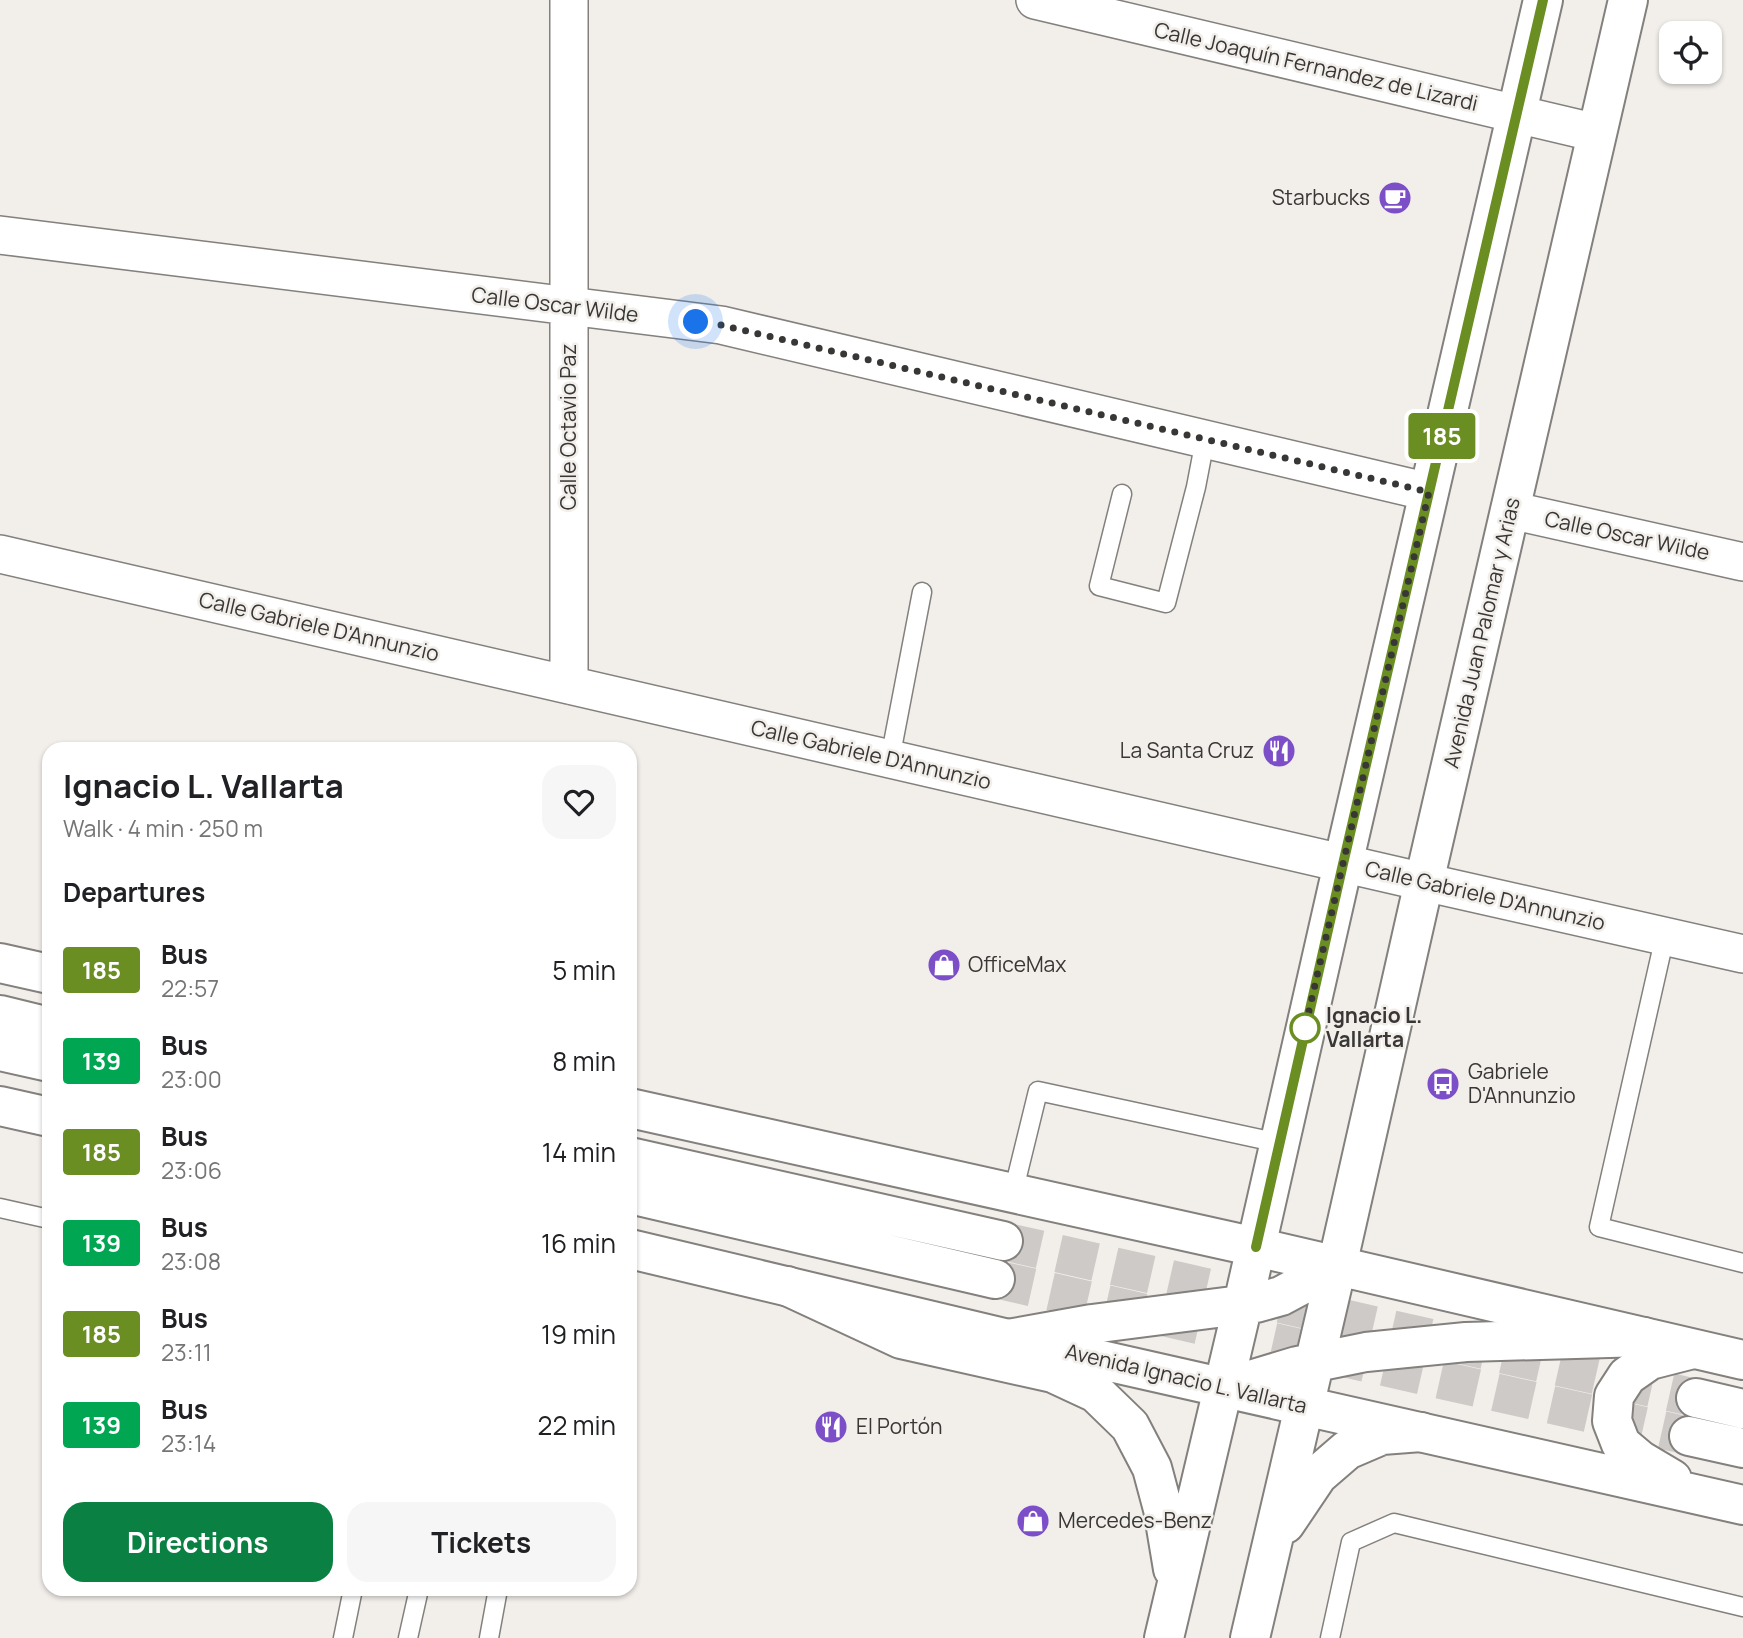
<!DOCTYPE html>
<html lang="en">
<head>
<meta charset="utf-8">
<style>
	body { margin:0; font-family:Manrope,sans-serif; background:#f6f6f6; color:#202124; height:100vh; display:flex; flex-direction:column; font-size:26px; white-space:nowrap }
	* { box-sizing:border-box; margin:0 }
	p { font-size:23px; color:#757577 }
	.icon { flex:none; width:38px; height:38px; fill:none; stroke:currentColor; stroke-width:2; stroke-linecap:round; stroke-linejoin:round }
	.map { position:relative; flex:1; overflow:hidden }
	.side { position:absolute; left:42px; top:742px; width:595px; height:854px; display:flex; flex-direction:column; background:#fff; border-radius:21px; box-shadow:0 2px 5px #0004 }
	.side>* { flex:none }
	.badge { padding:0 14px; border-radius:5px; font-size:24px; line-height:46px }
	.buttons { position:absolute; left:1659px; top:21px; display:grid; gap:14px }
	.buttons a { display:grid; place-items:center; width:63px; height:63px; border-radius:14px; background:#fff; box-shadow:0 2px 5px #0004; font-size:35px }
	.you { position:absolute; width:35px; height:35px; margin:-18px; border:5px solid #fff; border-radius:50%; background:#1a73e8; box-shadow:0 0 0 10px #1a73e833 }
	.map>.badge { position:absolute; translate:-50% -50%; box-shadow:0 0 0 4px #fff }
	h2 { padding:0 21px; font-size:26px; line-height:63px }
	.round { display:grid; place-items:center; flex:none; width:74px; height:74px; border-radius:21px; background:#f6f6f6 }
	.summary { display:flex; align-items:center; justify-content:space-between; height:119px; padding:0 21px }
	h1 { font-size:33px; font-weight:700; line-height:52px }
	.action { display:flex; gap:14px; margin-top:auto; padding:14px 21px }
	.action a { flex:1; height:80px; border-radius:21px; background:#0b8043; color:#fff; font-size:28px; font-weight:700; line-height:80px; text-align:center }
	.action a+a { background:#f6f6f6; color:#202124 }
	ul { padding:0; list-style:none }
	li { display:flex; align-items:center; gap:21px; height:91px; padding:0 21px }
	li div { flex:1 }
	li b { display:block; font-size:26px }
	li em { font-style:normal }
	li .badge { min-width:77px; font-weight:700; text-align:center }
	.map>svg:first-child { display:block }
	.lines { fill:none; stroke-linecap:round; stroke-linejoin:round }
	.trunk-tunnel { stroke:#cdcac7; stroke-width:38; stroke-dasharray:38 19; stroke-linecap:butt }
	.service-casing { stroke:#83807d; stroke-width:21 }
	.minor-casing { stroke:#83807d; stroke-width:40 }
	.tertiary-casing { stroke:#83807d; stroke-width:42 }
	.secondary-casing { stroke:#83807d; stroke-width:42 }
	.trunk-casing { stroke:#83807d; stroke-width:42 }
	.service { stroke:#fff; stroke-width:18 }
	.minor { stroke:#fff; stroke-width:37 }
	.tertiary { stroke:#fff; stroke-width:38 }
	.secondary { stroke:#fff; stroke-width:38 }
	.trunk { stroke:#fff; stroke-width:38 }
	.line-casing { stroke:#fff; stroke-width:16 }
	.line { stroke:#6b8e23; stroke-width:10 }
	.walk { stroke:#383736; stroke-width:7; stroke-dasharray:0 12.6 }
	.stop-dot { fill:#fff; stroke:#6b8e23; stroke-width:3.5 }
	.labels { text-anchor:middle; stroke-width:5; stroke-linejoin:round; paint-order:stroke }
	.street-label { font-size:21px; fill:#383736; stroke:#f2efeb }
	.poi-label { font-size:21px; fill:#383736; stroke:#f2efeb; text-anchor:start }
	.stop-label { font-size:21px; font-weight:bold; fill:#383736; stroke:#f2efeb; text-anchor:start }
</style>
</head>
<body>
<div class="map">
<svg width="1743" height="1638" viewBox="0 0 1743 1638">
	<rect width="100%" height="100%" fill="#f2efeb"/>
	<g class="lines">
		<!-- trunk-tunnel -->
		<path class="trunk-tunnel" d="M 1003,1241 L 1696,1398
			M 995,1279 L 1689,1436"/>
		<defs>
			<path id="service" d="M 1122,494 L 1099,586 L 1166,603 L 1196,487 L 1205,440
				M 890,759 L 922,592
				M 1665,936 L 1599,1227 L 1743,1263
				M 1013,1193 L 1038,1091 L 1279,1143
				M 0,1208 L 49,1219
				M 343,1638 L 353,1589
				M 408,1638 L 419,1589
				M 489,1638 L 498,1589
				M 1330,1638 L 1351,1542 L 1394,1523 L 1743,1607"/>
			<path id="minor" d="M 569,0 L 569,685
				M 1035,0 L 1597,133
				M 0,235 L 721,325 L 1429,492
				M 1510,510 L 1743,562
				M 0,554 L 1424,882 L 1743,954"/>
			<path id="tertiary" d="M 0,963 L 49,974
				M 0,1106 L 49,1117
				M 630,1108 L 1256,1247 L 1743,1360
				M 630,1249 L 1008,1339 L 1743,1505
				M 1672,1479 L 1640,1460 L 1621,1444 L 1612,1421 L 1614,1396 L 1627,1376 L 1650,1360 L 1693,1349"/>
			<path id="secondary" d="M 787,1286 L 901,1339 L 1053,1373 L 1096,1393 L 1130,1426 L 1152,1468 L 1163,1509 L 1173,1569
				M 1008,1339 L 1092,1324 L 1256,1303 L 1281,1296 L 1337,1266
				M 1224,1388 L 1297,1366 L 1366,1352 L 1466,1342 L 1644,1337
				M 1285,1524 L 1318,1475 L 1347,1450 L 1382,1435 L 1421,1432
				M 1164,1638 L 1243,1304 L 1343,864 L 1543,0
				M 1250,1638 L 1337,1266 L 1424,882 L 1628,0"/>
			<path id="trunk" d="M 0,1015 L 49,1027
				M 0,1051 L 49,1062
				M 630,1157 L 1003,1241
				M 630,1194 L 995,1279
				M 1696,1398 L 1743,1409
				M 1689,1436 L 1743,1448"/>
		</defs>
		<!-- service casing -->
		<use href="#service" class="service-casing"/>
		<!-- minor casing -->
		<use href="#minor" class="minor-casing"/>
		<!-- tertiary casing -->
		<use href="#tertiary" class="tertiary-casing"/>
		<!-- secondary casing -->
		<use href="#secondary" class="secondary-casing"/>
		<!-- trunk casing -->
		<use href="#trunk" class="trunk-casing"/>
		<!-- service -->
		<use href="#service" class="service"/>
		<!-- minor -->
		<use href="#minor" class="minor"/>
		<!-- tertiary -->
		<use href="#tertiary" class="tertiary"/>
		<!-- secondary -->
		<use href="#secondary" class="secondary"/>
		<!-- trunk -->
		<use href="#trunk" class="trunk"/>
	</g>
	<g class="lines">
		<defs>
			<path id="line" d="M 1256,1247 L 1343,864 L 1543,0"/>
		</defs>
		<!-- line casing -->
		<use href="#line" class="line-casing"/>
		<!-- line -->
		<use href="#line" class="line"/>
		<!-- walk -->
		<path class="walk" d="M 696,322 L 721,325 L 1429,492 L 1305,1028"/>
	</g>
	<!-- icons -->
	<defs>
		<symbol id="cafe-disc" viewBox="-11 -11 22 22"><circle r="9.5" fill="#7c4ec7" stroke="#f2efeb"/><path d="M-5.5-4.5H6V0H3Q3 3.5 0 3.5H-2.5Q-5.5 3.5-5.5 0ZM3-3.2v2h1.7v-2ZM-6 4.5H4V6H-6Z" fill="#fff"/></symbol>
		<symbol id="restaurant-disc" viewBox="-11 -11 22 22"><circle r="9.5" fill="#7c4ec7" stroke="#f2efeb"/><path d="M-5-6h1v4h1v-4h1v4h1v-4h1v5L-1.5 .5V6h-2V.5L-5-1ZM5-6V6H3V1.5H1.5Q1.5-4 5-6Z" fill="#fff"/></symbol>
		<symbol id="shop-disc" viewBox="-11 -11 22 22"><circle r="9.5" fill="#7c4ec7" stroke="#f2efeb"/><path d="M-5-2.5h2.3a2.7 3.5 0 0 1 5.4 0H5L5.5 6h-11ZM-1.5-2.5h3a1.5 2.3 0 0 0-3 0Z" fill="#fff"/></symbol>
		<symbol id="bus-disc" viewBox="-11 -11 22 22"><circle r="9.5" fill="#7c4ec7" stroke="#f2efeb"/><path d="M-5-6H5V4H4V6H2V4H-2V6H-4V4H-5ZM-3.5-4V0h7V-4ZM-3.5 1.2v1.5H-2V1.2ZM2 1.2v1.5H3.5V1.2Z" fill="#fff"/></symbol>
	</defs>
	<g fill-rule="evenodd">
		<use href="#cafe-disc" x="1376" y="179" width="38" height="38"/>
		<use href="#restaurant-disc" x="1260" y="732" width="38" height="38"/>
		<use href="#shop-disc" x="925" y="946" width="38" height="38"/>
		<use href="#bus-disc" x="1424" y="1065" width="38" height="38"/>
		<use href="#restaurant-disc" x="812" y="1408" width="38" height="38"/>
		<use href="#shop-disc" x="1014" y="1502" width="38" height="38"/>
	</g>
	<!-- markers -->
	<circle class="stop-dot" cx="1305" cy="1028" r="14"/>
	<g class="labels">
		<!-- street labels -->
		<g class="street-label">
			<text transform="translate(1316 67) rotate(13)" y="7">Calle Joaquín Fernandez de Lizardi</text>
			<text transform="translate(555 305) rotate(7)" y="7">Calle Oscar Wilde</text>
			<text transform="translate(569 427) rotate(-90)" y="7">Calle Octavio Paz</text>
			<text transform="translate(1627 536) rotate(12)" y="7">Calle Oscar Wilde</text>
			<text transform="translate(319 627) rotate(13)" y="7">Calle Gabriele D'Annunzio</text>
			<text transform="translate(1482 633) rotate(-77)" y="7">Avenida Juan Palomar y Arias</text>
			<text transform="translate(871 755) rotate(13)" y="7">Calle Gabriele D'Annunzio</text>
			<text transform="translate(1485 896) rotate(13)" y="7">Calle Gabriele D'Annunzio</text>
			<text transform="translate(1186 1379) rotate(13)" y="7">Avenida Ignacio L. Vallarta</text>
		</g>
		<!-- poi labels -->
		<g class="poi-label">
			<text x="1370" y="205" text-anchor="end">Starbucks</text>
			<text x="1254" y="758" text-anchor="end">La Santa Cruz</text>
			<text x="968" y="972">OfficeMax</text>
			<text x="1468" y="1079">Gabriele<tspan x="1468" dy="24">D'Annunzio</tspan></text>
			<text x="856" y="1434">El Portón</text>
			<text x="1058" y="1528">Mercedes-Benz</text>
		</g>
		<!-- stop labels -->
		<g class="stop-label">
			<text x="1326" y="1023">Ignacio L.<tspan x="1326" dy="24">Vallarta</tspan></text>
		</g>
	</g>
</svg>
<div class="buttons">
<a><svg class="icon" aria-label="locate" viewBox="0 0 24 24"><circle cx="12" cy="12" r="6"/><path d="M12 2v4M12 18v4M2 12h4M18 12h4"/></svg></a>
</div>
<div class="you" style="left:696px;top:322px"></div>
<b class="badge" style="left:1442px;top:436px;background:#6b8e23;color:#fff">185</b>
<section class="side">
<div class="summary"><div><h1>Ignacio L. Vallarta</h1><p>Walk · 4 min · 250 m</p></div><a class="round"><svg class="icon" aria-label="heart" viewBox="0 0 24 24"><path d="M12 20l-8-8c-3-5 5-10 8-4 3-6 11-1 8 4z"/></svg></a></div>
<h2>Departures</h2>
<ul>
<li><span class="badge" style="background:#6b8e23;color:#fff">185</span><div><b>Bus</b><p>22:57</p></div><em>5 min</em></li>
<li><span class="badge" style="background:#00a651;color:#fff">139</span><div><b>Bus</b><p>23:00</p></div><em>8 min</em></li>
<li><span class="badge" style="background:#6b8e23;color:#fff">185</span><div><b>Bus</b><p>23:06</p></div><em>14 min</em></li>
<li><span class="badge" style="background:#00a651;color:#fff">139</span><div><b>Bus</b><p>23:08</p></div><em>16 min</em></li>
<li><span class="badge" style="background:#6b8e23;color:#fff">185</span><div><b>Bus</b><p>23:11</p></div><em>19 min</em></li>
<li><span class="badge" style="background:#00a651;color:#fff">139</span><div><b>Bus</b><p>23:14</p></div><em>22 min</em></li>
</ul>
<div class="action"><a>Directions</a><a>Tickets</a></div>
</section>
</div>
</body>
</html>
